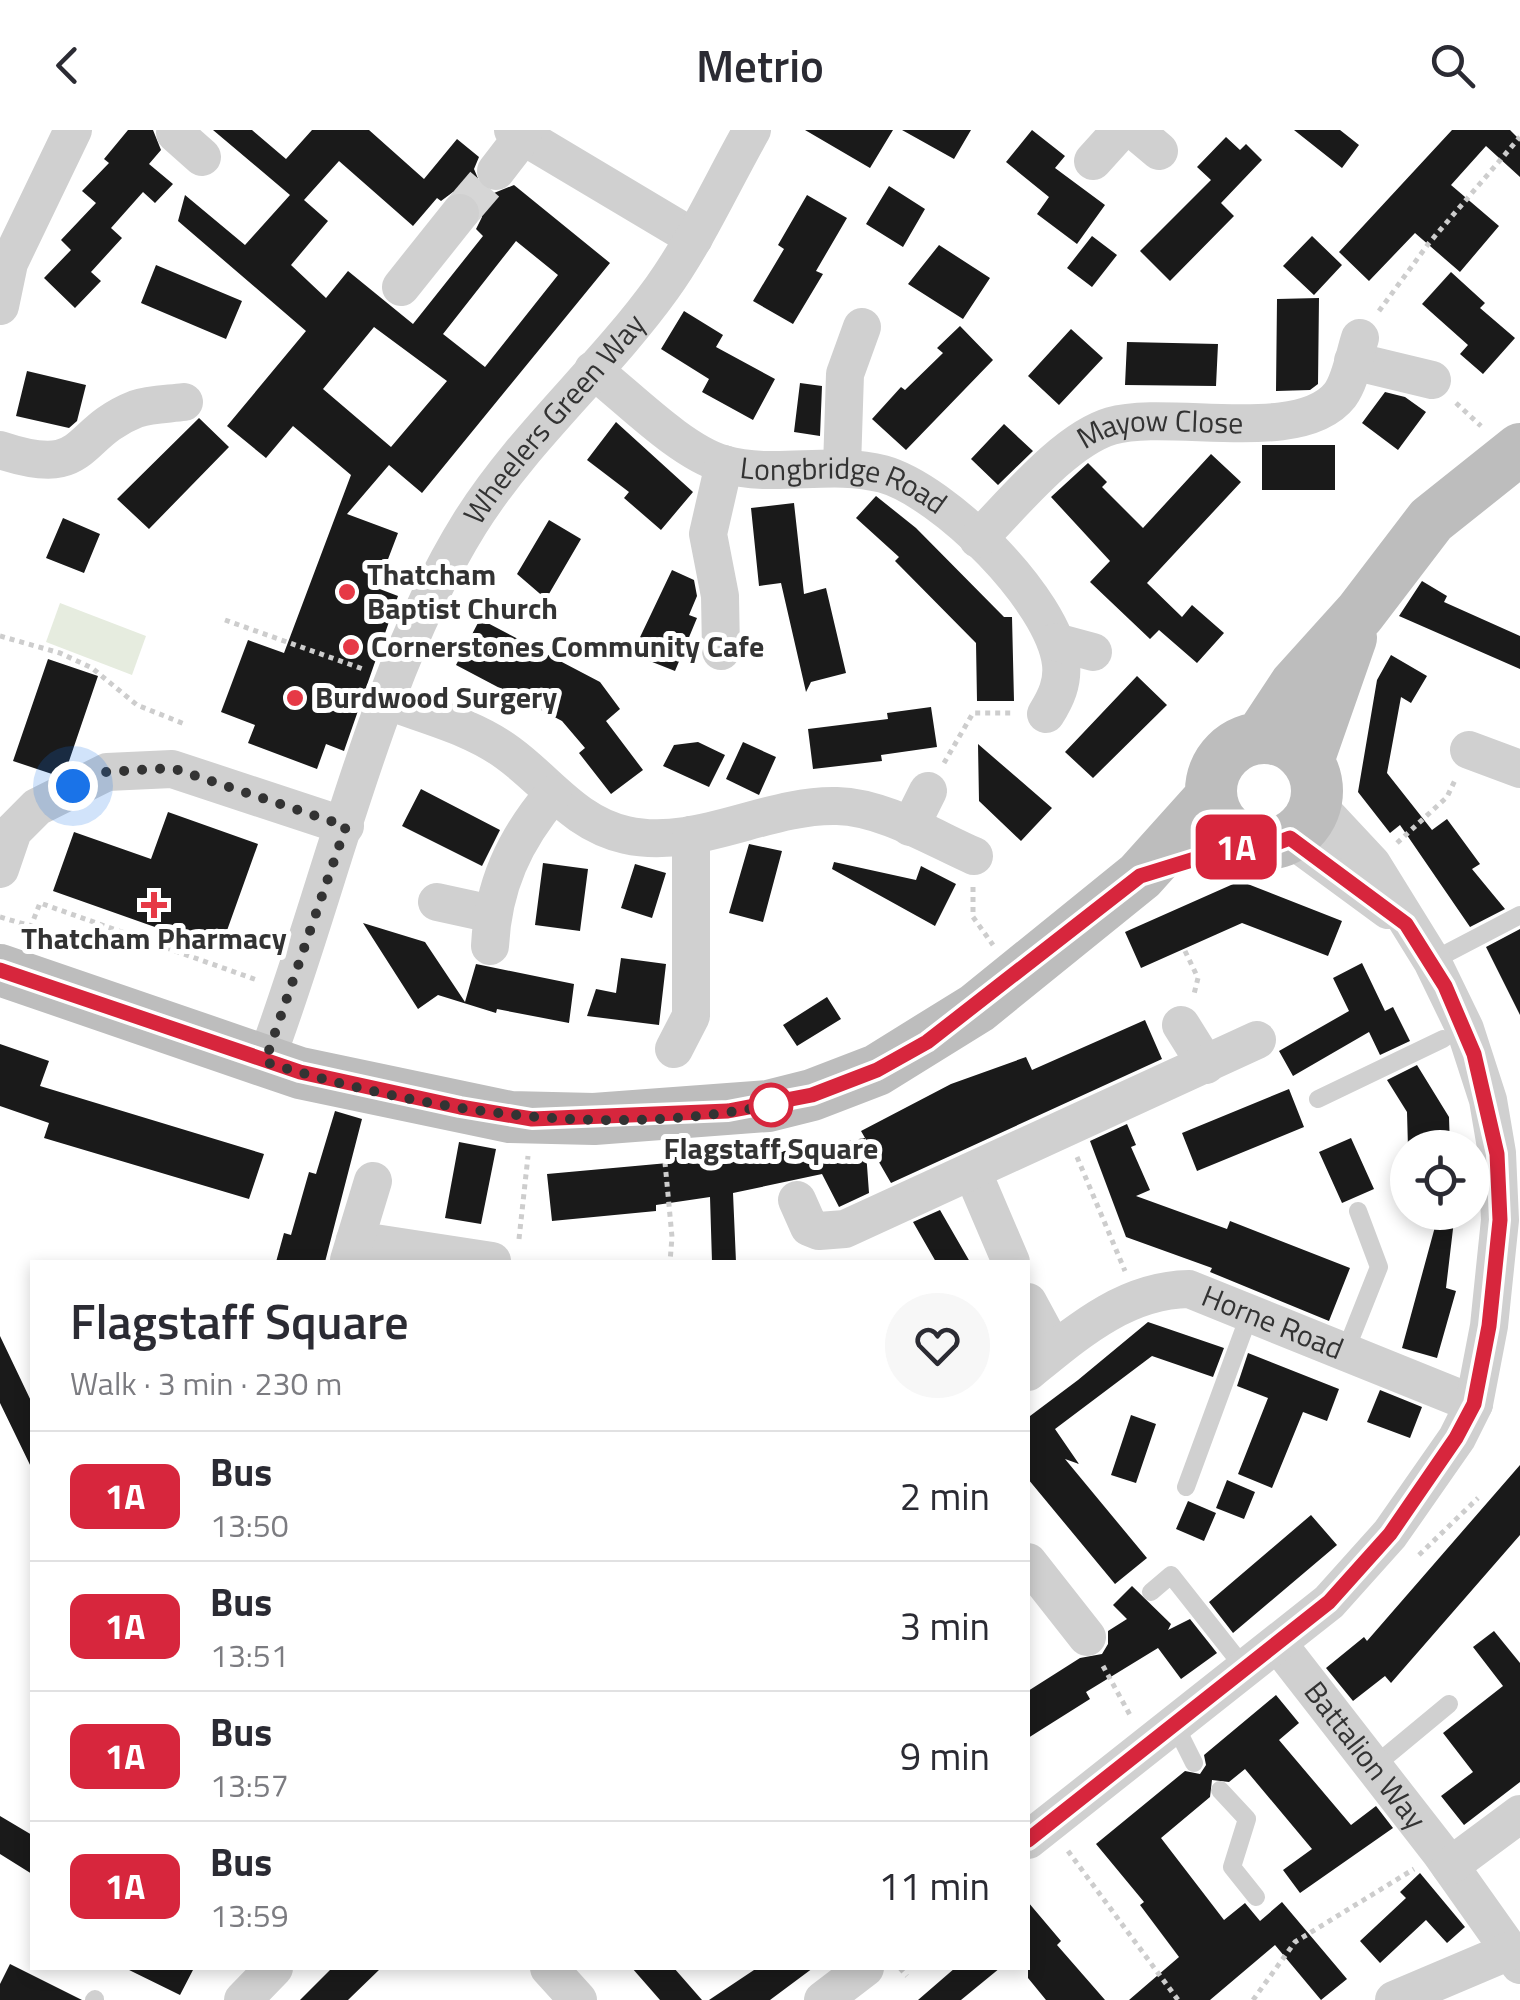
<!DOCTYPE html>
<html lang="en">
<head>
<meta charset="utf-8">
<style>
	body { margin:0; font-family:"Titillium Web",sans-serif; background:#f7f7f7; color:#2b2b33; height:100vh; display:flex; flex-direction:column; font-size:38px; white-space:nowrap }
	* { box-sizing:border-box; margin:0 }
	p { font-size:32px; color:#7c7c81 }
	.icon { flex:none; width:55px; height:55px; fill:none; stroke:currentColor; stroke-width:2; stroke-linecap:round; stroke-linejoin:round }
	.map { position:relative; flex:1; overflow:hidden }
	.panel { position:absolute; left:30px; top:1130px; width:1000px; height:710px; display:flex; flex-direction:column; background:#fff; border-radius:0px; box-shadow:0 5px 15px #0003 }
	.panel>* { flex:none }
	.badge { padding:0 20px; border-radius:15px; font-size:35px; line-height:65px }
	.controls { position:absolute; left:1390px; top:1000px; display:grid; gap:20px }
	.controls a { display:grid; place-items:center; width:100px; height:100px; border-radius:50%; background:#fff; box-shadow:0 5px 15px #0003; font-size:50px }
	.you { position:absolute; width:50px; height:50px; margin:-25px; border:8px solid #fff; border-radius:50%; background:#1a73e8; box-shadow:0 0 0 15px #1a73e833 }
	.map>.badge { position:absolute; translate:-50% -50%; box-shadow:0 0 0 5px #fff }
	.round { display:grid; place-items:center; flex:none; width:105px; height:105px; border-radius:52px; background:#f7f7f7 }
	.summary { display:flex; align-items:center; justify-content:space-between; height:170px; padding:0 40px }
	h1 { font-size:48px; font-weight:600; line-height:75px }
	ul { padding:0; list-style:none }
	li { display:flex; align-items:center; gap:30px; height:130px; padding:0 40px; border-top:2px solid #e1e1e2 }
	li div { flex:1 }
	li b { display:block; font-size:38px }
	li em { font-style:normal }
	li .badge { min-width:110px; font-weight:700; text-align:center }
	header { display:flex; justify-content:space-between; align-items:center; height:130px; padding:0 40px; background:#fff; font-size:45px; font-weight:600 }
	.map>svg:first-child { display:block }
	.green { fill:#e6ecdf }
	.building { fill:#1a1a1a; fill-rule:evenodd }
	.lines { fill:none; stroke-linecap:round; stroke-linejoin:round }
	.street-tunnel { stroke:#d6d6d6; stroke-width:38; stroke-dasharray:38 19; stroke-linecap:butt }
	.path { stroke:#cdcdcd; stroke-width:5; stroke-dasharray:5 5; stroke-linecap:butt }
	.lane { stroke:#d0d0d0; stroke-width:18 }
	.street { stroke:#d0d0d0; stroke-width:38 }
	.secondary { stroke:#bdbdbd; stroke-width:52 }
	.line-casing { stroke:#fff; stroke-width:22 }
	.line { stroke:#d7263d; stroke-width:15 }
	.walk { stroke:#333; stroke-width:10; stroke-dasharray:0 18 }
	.poi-dot { fill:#e63946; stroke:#fff; stroke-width:4 }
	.stop-dot { fill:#fff; stroke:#d7263d; stroke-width:5 }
	.labels { text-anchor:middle; stroke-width:10; stroke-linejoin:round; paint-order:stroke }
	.street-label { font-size:30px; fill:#333; stroke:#fff }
	.poi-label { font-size:30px; font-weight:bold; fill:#333; stroke:#fff; text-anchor:start }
	.stop-label { font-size:30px; font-weight:bold; fill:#333; stroke:#fff }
</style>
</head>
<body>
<header><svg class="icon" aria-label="back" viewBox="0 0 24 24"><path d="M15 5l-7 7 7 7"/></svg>Metrio<svg class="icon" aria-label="search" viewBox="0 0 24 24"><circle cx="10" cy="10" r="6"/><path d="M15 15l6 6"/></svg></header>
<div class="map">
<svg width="1520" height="1870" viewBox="0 0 1520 1870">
	<rect width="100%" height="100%" fill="#fff"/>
	<!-- green -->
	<path class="green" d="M 60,473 L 146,506 L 132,545 L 46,512 Z"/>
	<!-- building -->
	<path class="building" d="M 128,0 L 153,0 L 161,20 L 149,34 L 173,54 L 155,73 L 143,62 L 111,98 L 122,108 L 91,142 L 101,151 L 75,178 L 44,148 L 71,120 L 61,110 L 96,73 L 82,61 L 109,33 L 104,29 Z
		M 213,0 L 252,0 L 286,29 L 312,0 L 369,0 L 424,49 L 457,9 L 479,27 L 474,39 L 482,58 L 494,63 L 514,55 L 610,133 L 422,363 L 389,335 L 347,384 L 398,403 L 377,458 L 398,466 L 344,621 L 326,614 L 317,639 L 248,613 L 255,595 L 221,582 L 248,510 L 284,523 L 351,345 L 293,296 L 266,328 L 227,296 L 306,201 L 178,91 L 185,65 L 245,115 L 290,65 ZM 339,31 L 413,96 L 437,68 L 441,71 L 453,62 L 473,65 L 480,74 L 482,87 L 476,99 L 483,106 L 413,194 L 348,141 L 326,168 L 291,135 L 328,91 L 304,70 ZM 516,111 L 558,145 L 485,237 L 443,204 ZM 374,197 L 447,251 L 391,317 L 323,259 Z
		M 805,0 L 893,0 L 870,38 Z
		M 902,0 L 971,0 L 954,29 Z
		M 1032,0 L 1065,26 L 1055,38 L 1105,75 L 1077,114 L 1037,84 L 1049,67 L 1006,32 Z
		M 1294,0 L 1340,0 L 1359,15 L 1342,38 Z
		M 1452,0 L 1510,0 L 1520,10 L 1520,47 L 1486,16 L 1451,55 L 1499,96 L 1460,142 L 1415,103 L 1369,151 L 1339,122 Z
		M 1226,7 L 1240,20 L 1246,14 L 1262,30 L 1221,73 L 1234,86 L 1170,151 L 1140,121 L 1211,50 L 1197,37 Z
		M 889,56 L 925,79 L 903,117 L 866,94 Z
		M 807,65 L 847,88 L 816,141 L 823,144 L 793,194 L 753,171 L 784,119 L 778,115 Z
		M 1092,106 L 1117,125 L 1092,157 L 1067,138 Z
		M 1312,106 L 1342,135 L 1314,165 L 1283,136 Z
		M 939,115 L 990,148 L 963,189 L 908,154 Z
		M 156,135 L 242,171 L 226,209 L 141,173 Z
		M 1451,142 L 1485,173 L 1480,178 L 1515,208 L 1483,244 L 1460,224 L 1468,215 L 1422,174 Z
		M 1319,168 L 1318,254 L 1310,260 L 1276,261 L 1277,169 Z
		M 684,181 L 723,205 L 716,217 L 775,249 L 753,290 L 702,262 L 709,249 L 661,219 Z
		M 960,196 L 993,230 L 906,320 L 872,289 L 901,257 L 905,260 L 943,223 L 937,218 Z
		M 1071,199 L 1103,228 L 1059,275 L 1028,246 Z
		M 1127,212 L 1218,214 L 1216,256 L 1125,255 Z
		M 27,241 L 86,255 L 77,291 L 69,298 L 16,286 Z
		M 800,253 L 822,256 L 820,306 L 794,302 Z
		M 1385,262 L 1405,267 L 1426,282 L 1398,320 L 1362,293 Z
		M 199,288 L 229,317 L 149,399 L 117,369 Z
		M 616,292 L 693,362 L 661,400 L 624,368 L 629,362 L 587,330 Z
		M 1004,294 L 1033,321 L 998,355 L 971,329 Z
		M 1262,315 L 1335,315 L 1335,360 L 1262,360 Z
		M 1211,324 L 1241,352 L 1147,453 L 1182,487 L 1192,475 L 1224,503 L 1197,533 L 1159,500 L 1150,509 L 1090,452 L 1110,431 L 1051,367 L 1088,333 L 1107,352 L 1102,357 L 1143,398 Z
		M 876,366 L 916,398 L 1004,487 L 1012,487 L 1014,571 L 977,571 L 976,513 L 895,431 L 899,427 L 856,388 Z
		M 794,373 L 804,464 L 826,458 L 846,543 L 811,552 L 806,562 L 781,453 L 759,456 L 751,378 Z
		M 63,388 L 100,404 L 84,443 L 46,428 Z
		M 549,390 L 581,409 L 546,469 L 517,444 Z
		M 672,440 L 694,450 L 697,466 L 689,485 L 697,488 L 675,541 L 632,524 Z
		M 1422,451 L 1447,466 L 1444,472 L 1520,506 L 1520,539 L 1399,486 Z
		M 480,489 L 600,552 L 620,579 L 606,591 L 643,640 L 611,664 L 579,623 L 585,618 L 562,591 L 456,535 Z
		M 1391,525 L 1427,546 L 1411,573 L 1401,567 L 1387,643 L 1432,700 L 1447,689 L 1480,734 L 1472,739 L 1505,779 L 1470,797 L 1400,695 L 1390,703 L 1358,662 L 1377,550 Z
		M 48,529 L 98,546 L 67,637 L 52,644 L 13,631 Z
		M 1137,546 L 1167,575 L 1093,648 L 1065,622 Z
		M 931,577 L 937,617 L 881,625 L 882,631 L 813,639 L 808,599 L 888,589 L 887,583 Z
		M 698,612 L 725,625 L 709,657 L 663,636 L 674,615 Z
		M 743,612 L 776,627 L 759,665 L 726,649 Z
		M 978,614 L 1052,678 L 1021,711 L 979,671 Z
		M 421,659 L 500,700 L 482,736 L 402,696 Z
		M 168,682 L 258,714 L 220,820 L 53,761 L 74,702 L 151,729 Z
		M 749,714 L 782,721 L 763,792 L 729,783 Z
		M 834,732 L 916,750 L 921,736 L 956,754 L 935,796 L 832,739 Z
		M 543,733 L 588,739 L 580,801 L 535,795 Z
		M 635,734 L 666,743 L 652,788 L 621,778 Z
		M 1240,751 L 1342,791 L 1328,826 L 1242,793 L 1141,838 L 1125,802 Z
		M 363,793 L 425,812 L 465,872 L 476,834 L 574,854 L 569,893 L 497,879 L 496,883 L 438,865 L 418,879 Z
		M 1520,799 L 1520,885 L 1486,817 Z
		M 621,828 L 666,834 L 659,895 L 587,886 L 596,859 L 616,863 Z
		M 1362,833 L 1385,881 L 1393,877 L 1410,911 L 1380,925 L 1369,902 L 1293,946 L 1279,921 L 1349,881 L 1333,848 Z
		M 827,867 L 841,889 L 797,916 L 783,895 Z
		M 1145,890 L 1162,929 L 891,1053 L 861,1001 L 951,954 L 1026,927 L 1032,940 Z
		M 0,914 L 49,931 L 40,956 L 264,1024 L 249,1069 L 44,1008 L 49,993 L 0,976 Z
		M 1417,935 L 1449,987 L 1450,1018 L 1408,1018 L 1407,982 L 1387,950 Z
		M 1289,959 L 1304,997 L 1197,1041 L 1182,1003 Z
		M 335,981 L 362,989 L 325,1132 L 276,1132 L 284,1103 L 291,1105 L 309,1042 L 316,1044 Z
		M 1127,994 L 1136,1015 L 1131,1017 L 1150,1060 L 1136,1066 L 1227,1099 L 1230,1091 L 1350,1138 L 1329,1191 L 1210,1142 L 1212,1138 L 1126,1107 L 1090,1011 Z
		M 865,1008 L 869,1063 L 839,1077 L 822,1044 L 733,1063 L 736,1132 L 712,1132 L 710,1067 L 656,1075 L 656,1081 L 552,1091 L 547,1044 L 668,1033 L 667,1028 L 764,1012 L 766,1024 Z
		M 1351,1008 L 1374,1059 L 1342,1073 L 1319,1022 Z
		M 459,1012 L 496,1019 L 481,1094 L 445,1088 Z
		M 940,1080 L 970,1132 L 936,1132 L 913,1092 Z
		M 1439,1082 L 1455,1082 L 1446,1158 L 1456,1161 L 1437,1228 L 1402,1218 Z
		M 1148,1192 L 1224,1218 L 1213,1247 L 1152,1226 L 1055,1299 L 1079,1334 L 1065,1329 L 1147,1428 L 1115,1454 L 1028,1349 L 1028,1283 L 1030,1286 L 1078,1250 Z
		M 0,1206 L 32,1273 L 32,1339 L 0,1273 Z
		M 1248,1223 L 1339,1259 L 1327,1291 L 1303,1282 L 1272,1358 L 1238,1344 L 1268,1268 L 1237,1256 Z
		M 1380,1260 L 1422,1277 L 1410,1308 L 1367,1292 Z
		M 1131,1285 L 1156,1294 L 1136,1353 L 1111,1345 Z
		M 1520,1335 L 1520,1405 L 1391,1553 L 1385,1546 L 1353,1571 L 1326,1538 L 1364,1507 L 1367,1511 Z
		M 1227,1350 L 1255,1362 L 1244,1389 L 1216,1378 Z
		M 1188,1371 L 1216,1383 L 1204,1411 L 1176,1399 Z
		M 1311,1385 L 1337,1415 L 1233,1503 L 1209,1472 Z
		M 1132,1456 L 1171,1494 L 1168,1500 L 1190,1489 L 1217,1523 L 1181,1549 L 1158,1518 L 1086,1562 L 1090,1569 L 1028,1608 L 1028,1561 L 1080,1528 L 1102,1524 L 1108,1514 L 1108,1501 L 1127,1489 L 1113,1475 Z
		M 1494,1501 L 1520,1533 L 1520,1652 L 1464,1695 L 1441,1666 L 1473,1642 L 1443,1603 L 1503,1556 L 1473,1517 Z
		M 1276,1565 L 1299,1593 L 1279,1610 L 1351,1695 L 1376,1676 L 1393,1698 L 1300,1763 L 1283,1740 L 1312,1719 L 1245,1639 L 1229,1652 L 1212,1650 L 1210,1667 L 1161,1708 L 1224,1790 L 1245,1773 L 1260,1791 L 1282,1772 L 1347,1849 L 1321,1870 L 1275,1815 L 1210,1870 L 1129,1870 L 1179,1827 L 1140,1775 L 1144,1772 L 1096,1714 L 1185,1641 L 1200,1644 L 1206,1635 L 1204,1625 Z
		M 0,1686 L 32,1705 L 32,1744 L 0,1724 Z
		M 1420,1743 L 1465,1797 L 1447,1813 L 1426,1790 L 1380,1833 L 1360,1811 L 1406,1768 L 1400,1762 Z
		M 1028,1772 L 1061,1811 L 1057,1815 L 1105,1870 L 1046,1870 L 1028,1848 Z
		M 10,1834 L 82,1870 L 0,1870 L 0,1854 Z
		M 125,1838 L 194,1838 L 180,1865 Z
		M 332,1838 L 381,1838 L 348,1870 L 300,1870 Z
		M 632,1838 L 674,1838 L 702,1870 L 660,1870 Z
		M 757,1838 L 813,1838 L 770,1870 L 709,1870 Z
		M 955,1838 L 1000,1838 L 961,1870 L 918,1870 Z"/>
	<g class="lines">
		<!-- street-tunnel -->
		<path class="street-tunnel" d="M 460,83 L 496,41"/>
		<!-- path -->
		<path class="path" d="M 1379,181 L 1429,113 L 1520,7
			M 1456,273 L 1481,296
			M 225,490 L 363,539
			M 0,506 L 60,523 L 92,538 L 137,575 L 187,595
			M 944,633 L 973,583 L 1014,583
			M 1397,713 L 1447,667 L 1456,648
			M 973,757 L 973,787 L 993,815
			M 0,787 L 31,796 L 40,773 L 257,850
			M 1185,821 L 1198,848 L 1194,864
			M 664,1022 L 672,1107 L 670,1132
			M 1077,1027 L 1125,1141
			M 519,1109 L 528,1026
			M 1419,1425 L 1478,1368
			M 1103,1536 L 1130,1585
			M 1068,1721 L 1178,1870
			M 900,1838 L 907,1846
			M 1253,1870 L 1295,1812 L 1414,1739"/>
		<!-- lane -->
		<path class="lane" d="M 1432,831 L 1520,785
			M 1318,969 L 1443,909
			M 1344,1225 L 1379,1137 L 1358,1081
			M 1186,1357 L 1250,1183
			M 1151,1462 L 1171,1445 L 1246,1540
			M 1174,1593 L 1194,1633
			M 1373,1637 L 1449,1574
			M 1220,1660 L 1247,1689 L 1232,1737 L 1256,1767
			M 94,1870 L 95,1869"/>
		<!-- street -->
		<g class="street">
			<path d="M 513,0 L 694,108"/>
			<path d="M 1134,0 L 1159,21"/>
			<path d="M 175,3 L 202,27"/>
			<path d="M 1093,31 L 1121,0"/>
			<path d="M 496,41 L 523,6"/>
			<path d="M 401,157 L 460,83"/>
			<path d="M 0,176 L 9,133 L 73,0"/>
			<path d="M 1353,231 L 1432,250"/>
			<path id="s1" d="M 593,240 C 629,268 680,321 723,334 C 775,349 830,330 883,344 C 944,361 1054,470 1061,534 C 1063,553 1056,568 1046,584"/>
			<path d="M 0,320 C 90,350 72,304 136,279 C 150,274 169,274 184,272"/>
			<path d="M 842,337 L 845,244 L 862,197"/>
			<path id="s2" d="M 978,409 C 1012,375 1064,310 1111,296 C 1169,279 1300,316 1340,265 C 1351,250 1354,226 1360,208"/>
			<path d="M 1056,512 L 1093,522"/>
			<path d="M 721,521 L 720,466 L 708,404 L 724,334"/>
			<path d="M 388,571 C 428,586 473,597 508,623 C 548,652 574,693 626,705 C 696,721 767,674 837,676 C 883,677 933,708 974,726"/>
			<path d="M 1469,620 L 1520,639"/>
			<path d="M 910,697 L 928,661"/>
			<path d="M 1290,708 L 1388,780"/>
			<path d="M 0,739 L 13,701 L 37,677 L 107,642 L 172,639 L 345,696"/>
			<path d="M 437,772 L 492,784"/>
			<path d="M 490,816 C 493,756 514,710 553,664"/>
			<path d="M 1181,895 L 1206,935"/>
			<path d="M 674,919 L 691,886 L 691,705"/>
			<path id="s3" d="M 265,932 C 330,760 374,547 470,393 C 524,307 603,240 662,158 C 697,109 722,53 752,0"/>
			<path d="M 973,1043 L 1011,1132"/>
			<path d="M 797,1070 L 809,1097 L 819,1101 L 845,1099 L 1257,910"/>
			<path d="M 355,1110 L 492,1131"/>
			<path d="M 349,1130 L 373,1051"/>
			<path d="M 1028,1172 L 1054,1220"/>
			<path id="s4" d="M 1028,1242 C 1076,1203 1124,1160 1189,1159 L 1474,1274"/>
			<path d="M 1028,1432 L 1087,1507"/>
			<path id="s5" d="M 1279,1515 L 1440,1722 L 1520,1835"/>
			<path d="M 1028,1710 L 1329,1472 L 1390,1404 L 1457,1308 L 1474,1274 L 1489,1196 L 1500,1090 L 1497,1023 L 1488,970 L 1465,899 L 1432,831 L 1372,734 L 1315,673"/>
			<path d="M 1450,1736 L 1520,1684"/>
			<path d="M 549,1838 L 578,1870"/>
			<path d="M 243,1870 L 274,1838"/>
			<path d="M 823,1870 L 865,1838"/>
			<path d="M 1394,1870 L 1512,1820"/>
		</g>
		<!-- secondary -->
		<path class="secondary" d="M 1260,608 L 1295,555 L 1360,483 L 1431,390 L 1520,319
			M1211 661a53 53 0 1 1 106 0a53 53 0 1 1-106 0Z
			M 1308,631 L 1351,508
			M 0,840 L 300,943 L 510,987 L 594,989 L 768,976 L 812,965 L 877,940 L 977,878 L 1140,746 L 1211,667"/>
	</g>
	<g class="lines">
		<defs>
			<path id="line" d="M 0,840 L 300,942 L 460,977 L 532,989 L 728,981 L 812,965 L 877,940 L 927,912 L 1140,746 L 1250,712 L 1274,714 L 1290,708 L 1406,794 L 1445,856 L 1474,924 L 1497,1024 L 1500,1090 L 1489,1196 L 1474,1274 L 1456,1308 L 1390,1404 L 1329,1472 L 1028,1710"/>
		</defs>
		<!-- line casing -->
		<use href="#line" class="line-casing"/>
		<!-- line -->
		<use href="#line" class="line"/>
		<!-- walk -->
		<path class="walk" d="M 73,656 L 106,642 L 172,638 L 346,696 L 265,932 C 427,982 603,1009 771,975"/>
	</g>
	<!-- markers -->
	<g class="poi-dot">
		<circle cx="347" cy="462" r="10"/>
		<circle cx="351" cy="517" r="10"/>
		<circle cx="295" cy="568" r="10"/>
		<path d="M149 760h10v10h10v10h-10v10h-10v-10h-10v-10h10z"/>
	</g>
	<circle class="stop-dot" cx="771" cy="975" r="20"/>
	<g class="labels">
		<!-- street labels -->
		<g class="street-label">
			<text dy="10" stroke="none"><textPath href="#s3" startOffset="712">Wheelers Green Way</textPath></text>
			<text dy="10" stroke="none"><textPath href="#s2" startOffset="225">Mayow Close</textPath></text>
			<text dy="10" stroke="none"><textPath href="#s1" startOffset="285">Longbridge Road</textPath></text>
			<text dy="10" stroke="none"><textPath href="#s4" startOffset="275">Horne Road</textPath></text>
			<text dy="10" stroke="none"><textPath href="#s5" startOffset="140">Battalion Way</textPath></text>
		</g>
		<!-- poi labels -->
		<g class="poi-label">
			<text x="367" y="455">Thatcham<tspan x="367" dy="34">Baptist Church</tspan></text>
			<text x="371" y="527">Cornerstones Community Cafe</text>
			<text x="315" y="578">Burdwood Surgery</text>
			<text x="154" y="819" text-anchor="middle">Thatcham Pharmacy</text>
		</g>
		<!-- stop labels -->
		<g class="stop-label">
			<text x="771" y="1029">Flagstaff Square</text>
		</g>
	</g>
</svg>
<div class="controls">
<a><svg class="icon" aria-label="locate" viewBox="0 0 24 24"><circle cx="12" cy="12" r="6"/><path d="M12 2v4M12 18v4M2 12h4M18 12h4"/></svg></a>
</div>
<div class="you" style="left:73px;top:656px"></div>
<b class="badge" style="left:1236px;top:717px;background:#d7263d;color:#fff">1A</b>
<section class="panel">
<div class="summary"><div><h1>Flagstaff Square</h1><p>Walk · 3 min · 230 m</p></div><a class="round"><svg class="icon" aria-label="heart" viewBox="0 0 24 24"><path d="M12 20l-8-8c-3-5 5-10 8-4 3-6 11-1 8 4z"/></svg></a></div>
<ul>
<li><span class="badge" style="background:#d7263d;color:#fff">1A</span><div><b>Bus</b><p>13:50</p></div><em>2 min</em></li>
<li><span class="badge" style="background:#d7263d;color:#fff">1A</span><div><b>Bus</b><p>13:51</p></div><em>3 min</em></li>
<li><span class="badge" style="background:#d7263d;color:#fff">1A</span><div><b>Bus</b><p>13:57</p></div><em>9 min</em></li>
<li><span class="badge" style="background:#d7263d;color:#fff">1A</span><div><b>Bus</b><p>13:59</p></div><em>11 min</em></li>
</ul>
</section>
</div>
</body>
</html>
